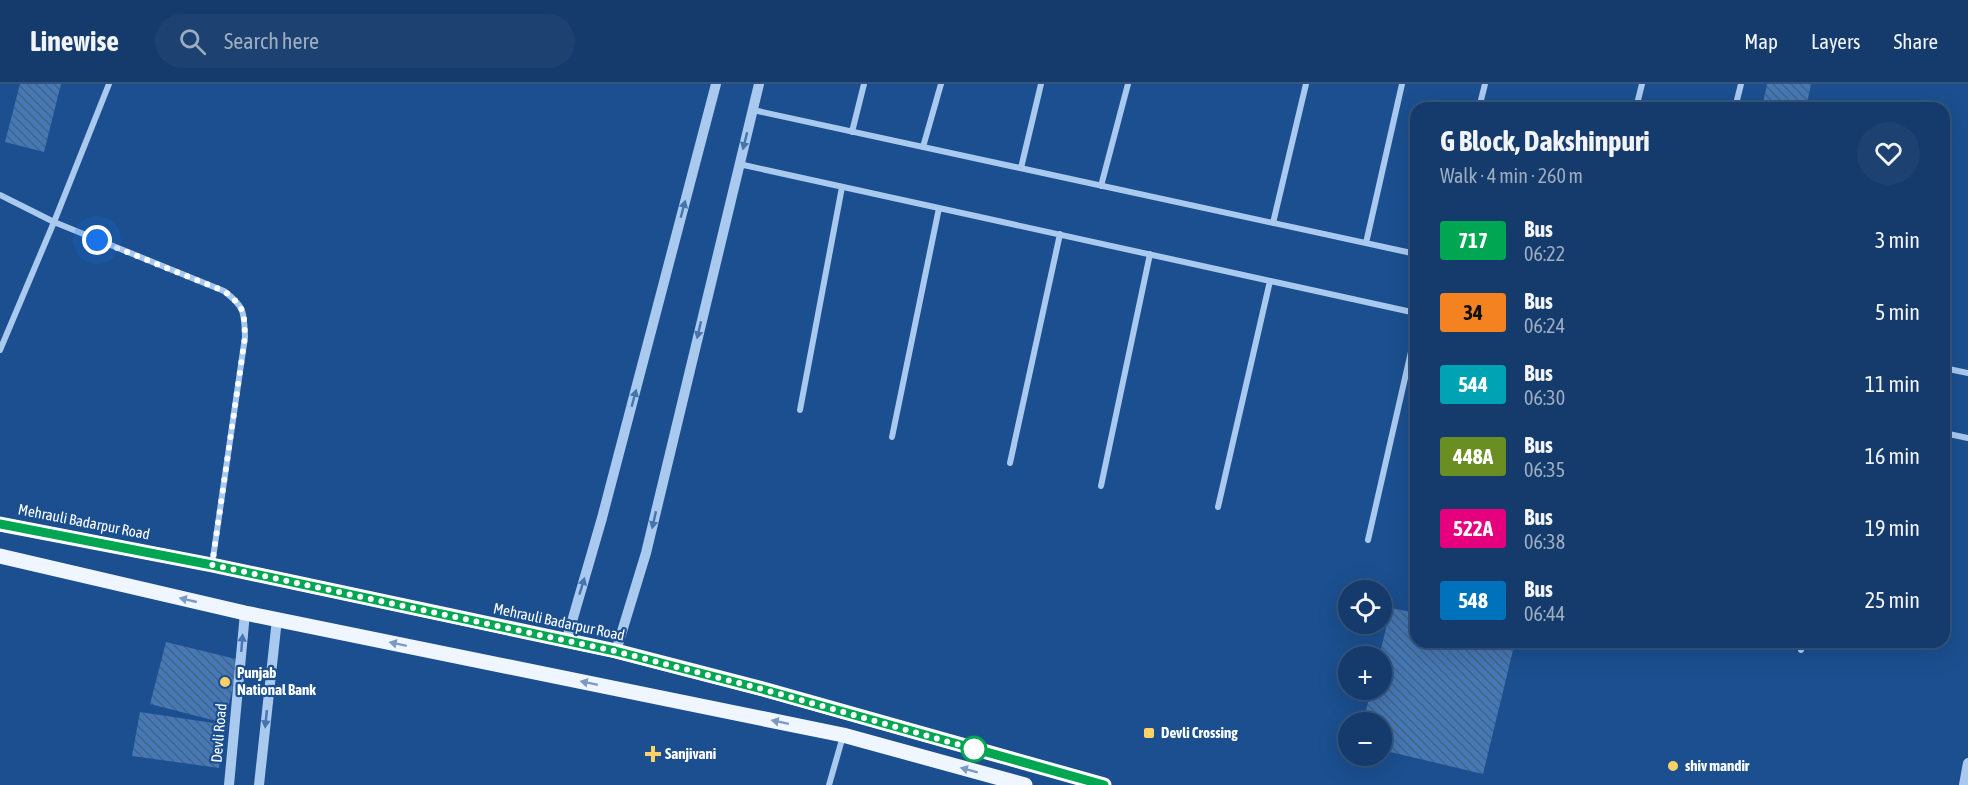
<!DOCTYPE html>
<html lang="en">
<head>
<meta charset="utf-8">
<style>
	body { margin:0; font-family:"Asap Condensed",sans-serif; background:#1d4271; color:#f1f3f6; height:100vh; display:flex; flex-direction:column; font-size:22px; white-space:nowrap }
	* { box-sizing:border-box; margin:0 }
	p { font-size:20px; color:#9dadc1 }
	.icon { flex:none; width:33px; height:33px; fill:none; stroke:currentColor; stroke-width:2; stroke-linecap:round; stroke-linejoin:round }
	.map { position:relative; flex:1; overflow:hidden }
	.drawer { position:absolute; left:1410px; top:18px; width:540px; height:546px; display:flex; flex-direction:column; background:#143b6b; border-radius:18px; box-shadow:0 6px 24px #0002,0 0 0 2px #33557e }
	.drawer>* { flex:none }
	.badge { padding:0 12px; border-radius:4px; font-size:21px; line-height:39px }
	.fabs { position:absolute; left:1338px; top:496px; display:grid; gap:12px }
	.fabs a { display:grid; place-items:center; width:54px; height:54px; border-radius:50%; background:#143b6b; box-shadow:0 6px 24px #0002,0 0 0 2px #33557e; font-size:30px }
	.you { position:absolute; width:30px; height:30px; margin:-15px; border:4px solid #fff; border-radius:50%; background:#1a73e8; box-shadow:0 0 0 9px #1a73e833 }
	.map>.badge { position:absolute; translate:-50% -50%; box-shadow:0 0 0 3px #fff }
	.round { display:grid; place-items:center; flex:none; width:63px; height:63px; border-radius:32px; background:#1d4271 }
	.overview { display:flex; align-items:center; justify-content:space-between; height:102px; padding:0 30px }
	h1 { font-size:28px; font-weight:700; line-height:45px }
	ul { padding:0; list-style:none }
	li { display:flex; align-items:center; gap:18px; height:72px; padding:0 30px }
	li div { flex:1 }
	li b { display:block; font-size:22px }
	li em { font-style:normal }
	li .badge { min-width:66px; font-weight:700; text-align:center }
	header { display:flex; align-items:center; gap:36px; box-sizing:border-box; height:84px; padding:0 30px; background:#143b6b; border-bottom:2px solid #33557e }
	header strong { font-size:28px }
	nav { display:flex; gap:33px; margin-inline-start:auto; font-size:21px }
	.search { width:420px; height:54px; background:#1d4271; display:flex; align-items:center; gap:15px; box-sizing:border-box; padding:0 21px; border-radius:33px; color:#9dadc1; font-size:22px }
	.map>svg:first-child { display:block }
	.building { fill:url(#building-back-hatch) }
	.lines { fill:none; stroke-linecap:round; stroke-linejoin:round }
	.minor { stroke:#a9c9ee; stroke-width:6 }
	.tertiary { stroke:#a9c9ee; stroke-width:10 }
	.primary { stroke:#f0f6ff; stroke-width:15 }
	.oneway { fill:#4674ac }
	.oneway2 { fill:#7b9ac1 }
	.line-casing { stroke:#fff; stroke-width:14 }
	.line { stroke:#00a651; stroke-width:9 }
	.walk { stroke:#fff; stroke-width:6; stroke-dasharray:0 10.8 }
	.poi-dot { fill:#ffd166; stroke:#1b4f8f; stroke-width:2 }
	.stop-dot { fill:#fff; stroke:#00a651; stroke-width:3 }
	.labels { text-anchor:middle; stroke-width:4.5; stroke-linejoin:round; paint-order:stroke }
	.street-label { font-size:15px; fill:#fff; stroke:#1b4f8f }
	.poi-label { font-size:15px; font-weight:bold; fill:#fff; stroke:#1b4f8f; text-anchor:start }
</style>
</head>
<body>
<header>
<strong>Linewise</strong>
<div class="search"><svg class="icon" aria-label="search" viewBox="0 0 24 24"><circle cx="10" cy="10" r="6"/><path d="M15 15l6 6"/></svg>Search here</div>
<nav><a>Map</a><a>Layers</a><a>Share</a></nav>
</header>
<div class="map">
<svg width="1968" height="701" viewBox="0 0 1968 701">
	<defs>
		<pattern id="building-back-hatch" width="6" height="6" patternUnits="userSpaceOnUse" patternTransform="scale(1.5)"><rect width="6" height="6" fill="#4478b7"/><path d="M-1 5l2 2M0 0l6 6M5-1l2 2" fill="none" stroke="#486282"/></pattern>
	</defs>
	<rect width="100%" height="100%" fill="#1b4f8f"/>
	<!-- building -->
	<path class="building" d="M 20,0 L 61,0 L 44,68 L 5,58 Z
		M 1767,0 L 1811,0 L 1806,24 L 1762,24 Z
		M 1391,524 L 1416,529 L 1416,558 L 1515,558 L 1483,690 L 1382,666 L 1382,639 L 1363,639 L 1371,606 L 1382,606 L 1382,573 L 1379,573 Z
		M 166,558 L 240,576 L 224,639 L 150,620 Z
		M 140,628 L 226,641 L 219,684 L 132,672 Z"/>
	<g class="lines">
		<!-- minor -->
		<path class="minor" d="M 1479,24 L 1485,0
			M 1636,24 L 1642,0
			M 1735,24 L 1741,0
			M 753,26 L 1416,170
			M 852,48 L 864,0
			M 923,63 L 941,0
			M 739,80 L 1416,229
			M 1021,84 L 1041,0
			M 1101,102 L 1128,0
			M 0,111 L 54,138 L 224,207 C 245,223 244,228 245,253 L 212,481
			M 1273,139 L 1306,0
			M 1366,159 L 1402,0
			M 0,266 L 54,138 L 109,0
			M 1944,284 L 1968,289
			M 800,326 L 842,103
			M 1944,349 L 1968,354
			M 892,353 L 939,124
			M 1010,379 L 1060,150
			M 1101,402 L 1150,170
			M 1218,423 L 1270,197
			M 1368,456 L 1416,246
			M 1801,566 L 1803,558
			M 829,701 L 843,652"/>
		<!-- tertiary -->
		<path class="tertiary" d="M 566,558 L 602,434 L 716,0
			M 616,567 L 646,469 L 759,0
			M 229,701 L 245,529
			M 259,701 L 277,535
			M 1964,701 L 1968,679"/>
		<!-- primary -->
		<path class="primary" d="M 0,440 L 212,481 L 616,567 L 763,605 L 1104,701
			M 0,472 L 245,529 L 843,651 L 1025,701"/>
	</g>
	<!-- one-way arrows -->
	<defs><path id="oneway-solid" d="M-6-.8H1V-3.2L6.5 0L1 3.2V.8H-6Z" transform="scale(1.5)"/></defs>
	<g class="oneway">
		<use href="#oneway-solid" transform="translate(745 57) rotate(104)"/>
		<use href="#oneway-solid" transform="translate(683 125) rotate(-75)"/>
		<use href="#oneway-solid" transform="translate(699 246) rotate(103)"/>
		<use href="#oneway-solid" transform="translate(634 314) rotate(-75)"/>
		<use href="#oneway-solid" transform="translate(654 436) rotate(103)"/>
		<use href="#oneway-solid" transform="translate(582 502) rotate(-73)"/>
		<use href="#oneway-solid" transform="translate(242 559) rotate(-85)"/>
		<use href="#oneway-solid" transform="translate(266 635) rotate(96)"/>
	</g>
	<g class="oneway2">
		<use href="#oneway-solid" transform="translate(188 516) rotate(-167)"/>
		<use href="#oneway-solid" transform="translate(398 560) rotate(-168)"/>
		<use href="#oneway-solid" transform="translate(589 599) rotate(-168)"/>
		<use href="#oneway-solid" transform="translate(780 638) rotate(-168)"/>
		<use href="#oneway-solid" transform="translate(969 686) rotate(-165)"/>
	</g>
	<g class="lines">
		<defs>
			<path id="line" d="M 0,440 L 212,481 L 615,567 L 762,605 L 1104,701"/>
		</defs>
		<!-- line casing -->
		<use href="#line" class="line-casing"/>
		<!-- line -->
		<use href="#line" class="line"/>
		<!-- walk -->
		<path class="walk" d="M 97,156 L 224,207 C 245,223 244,228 245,253 L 212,481 L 615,567 L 762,605 L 974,665"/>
	</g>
	<!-- markers -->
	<g class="poi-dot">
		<circle cx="225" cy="598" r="6"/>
		<rect x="1143" y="643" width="12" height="12" rx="3"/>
		<path d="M650 661h6v6h6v6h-6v6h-6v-6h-6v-6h6z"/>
		<circle cx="1673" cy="682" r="6"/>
	</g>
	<circle class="stop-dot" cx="974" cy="665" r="12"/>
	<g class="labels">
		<!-- street labels -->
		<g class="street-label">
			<text transform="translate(84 438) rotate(11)" y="5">Mehrauli Badarpur Road</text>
			<text transform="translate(559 538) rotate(12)" y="5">Mehrauli Badarpur Road</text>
			<text transform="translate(219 649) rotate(-85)" y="5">Devli Road</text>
		</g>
		<!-- poi labels -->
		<g class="poi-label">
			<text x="237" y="594">Punjab<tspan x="237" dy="17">National Bank</tspan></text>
			<text x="1161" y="654">Devli Crossing</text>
			<text x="665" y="675">Sanjivani</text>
			<text x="1685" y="687">shiv mandir</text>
		</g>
	</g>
</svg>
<div class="fabs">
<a><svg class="icon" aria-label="locate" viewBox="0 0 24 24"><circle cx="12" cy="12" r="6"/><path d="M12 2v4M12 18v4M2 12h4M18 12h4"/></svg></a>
<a>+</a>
<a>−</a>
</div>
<div class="you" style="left:97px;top:156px"></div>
<section class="drawer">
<div class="overview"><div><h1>G Block, Dakshinpuri</h1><p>Walk · 4 min · 260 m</p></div><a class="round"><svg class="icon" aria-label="heart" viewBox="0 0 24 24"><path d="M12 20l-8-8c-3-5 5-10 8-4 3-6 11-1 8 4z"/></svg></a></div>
<ul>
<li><span class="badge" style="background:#00a651;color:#fff">717</span><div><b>Bus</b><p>06:22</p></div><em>3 min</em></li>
<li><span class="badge" style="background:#f58220;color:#111">34</span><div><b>Bus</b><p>06:24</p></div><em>5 min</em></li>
<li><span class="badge" style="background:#00a3b4;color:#fff">544</span><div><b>Bus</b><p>06:30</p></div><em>11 min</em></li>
<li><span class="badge" style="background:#6b8e23;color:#fff">448A</span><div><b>Bus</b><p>06:35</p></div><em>16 min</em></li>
<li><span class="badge" style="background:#e6007e;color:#fff">522A</span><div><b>Bus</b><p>06:38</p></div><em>19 min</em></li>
<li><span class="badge" style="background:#0072bc;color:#fff">548</span><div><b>Bus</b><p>06:44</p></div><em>25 min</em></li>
</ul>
</section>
</div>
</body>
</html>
